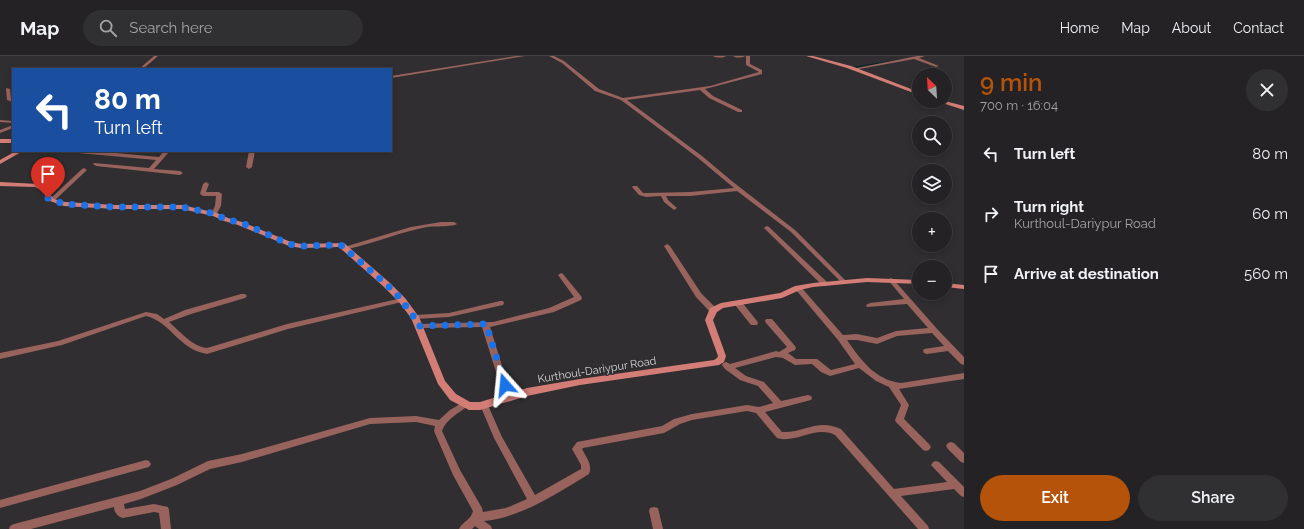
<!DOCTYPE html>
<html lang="en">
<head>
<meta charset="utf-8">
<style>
	:root { --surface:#242224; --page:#302f31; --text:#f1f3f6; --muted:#a3a4a6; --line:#413f41; --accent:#b45309 }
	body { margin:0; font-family:Raleway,sans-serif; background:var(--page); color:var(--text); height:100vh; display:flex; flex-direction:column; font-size:15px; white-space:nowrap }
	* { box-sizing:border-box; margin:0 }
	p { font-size:13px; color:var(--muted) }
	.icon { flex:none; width:22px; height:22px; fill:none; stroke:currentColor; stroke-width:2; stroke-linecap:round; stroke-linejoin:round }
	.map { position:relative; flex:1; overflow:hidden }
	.sheet { display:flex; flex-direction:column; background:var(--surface); width:340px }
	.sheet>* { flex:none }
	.top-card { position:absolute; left:12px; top:12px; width:380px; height:84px; border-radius:0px; box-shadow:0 2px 6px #0003,0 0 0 1px var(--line); background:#1a4fa0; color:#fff; overflow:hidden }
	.needle { width:26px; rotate:335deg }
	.controls { position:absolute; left:912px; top:12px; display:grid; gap:8px }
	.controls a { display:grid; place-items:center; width:40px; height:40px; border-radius:50%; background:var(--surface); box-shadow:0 2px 6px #0003,0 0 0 1px var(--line); font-size:20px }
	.pin { position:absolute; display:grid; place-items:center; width:34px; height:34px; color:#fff; margin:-41px -17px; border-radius:50% 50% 50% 0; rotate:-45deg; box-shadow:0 0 4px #0007 }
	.pin .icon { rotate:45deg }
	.me { position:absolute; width:44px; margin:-22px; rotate:342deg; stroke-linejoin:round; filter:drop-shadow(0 0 3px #0008) }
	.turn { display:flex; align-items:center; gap:14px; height:84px; padding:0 16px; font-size:18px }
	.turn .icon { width:52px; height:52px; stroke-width:2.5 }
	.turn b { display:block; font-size:28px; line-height:34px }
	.round { display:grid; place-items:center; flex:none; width:42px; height:42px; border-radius:21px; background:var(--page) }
	.summary { display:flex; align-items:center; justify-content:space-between; height:68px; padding:0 16px }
	h1 { font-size:24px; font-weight:600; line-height:30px; color:var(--accent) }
	.primary-button { display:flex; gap:8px; margin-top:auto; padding:8px 16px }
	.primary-button a { flex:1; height:46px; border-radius:24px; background:var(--accent); color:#fff; font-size:16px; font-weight:600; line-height:46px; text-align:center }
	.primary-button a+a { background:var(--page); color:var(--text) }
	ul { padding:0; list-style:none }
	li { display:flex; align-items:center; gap:12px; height:60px; padding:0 16px }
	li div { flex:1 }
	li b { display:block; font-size:15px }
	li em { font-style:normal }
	header { display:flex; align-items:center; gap:24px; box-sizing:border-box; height:56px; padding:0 20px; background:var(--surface); border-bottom:1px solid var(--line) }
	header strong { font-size:19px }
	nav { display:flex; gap:22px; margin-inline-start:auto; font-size:14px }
	.search { width:280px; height:36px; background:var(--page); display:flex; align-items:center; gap:10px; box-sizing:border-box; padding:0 14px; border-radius:22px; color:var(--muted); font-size:15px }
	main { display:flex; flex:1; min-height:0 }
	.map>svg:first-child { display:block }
</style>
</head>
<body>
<header>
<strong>Map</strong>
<div class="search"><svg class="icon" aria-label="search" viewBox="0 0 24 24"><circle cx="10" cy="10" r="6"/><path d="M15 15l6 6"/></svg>Search here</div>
<nav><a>Home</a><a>Map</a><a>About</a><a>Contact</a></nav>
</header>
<main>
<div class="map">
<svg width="964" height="473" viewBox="0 0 964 473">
	<rect width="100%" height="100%" fill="#302e30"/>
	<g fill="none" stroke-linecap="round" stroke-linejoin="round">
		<path stroke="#022329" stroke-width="1" d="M856,11L904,3"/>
		<path fill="#98625d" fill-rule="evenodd" d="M154,0H158L143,13H139Z
			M516,0H525L391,22V20Z
			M549,0H554L564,5L599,33L623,42L710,30L759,16L746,9V0H750V8L762,14V18L705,33L713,40L742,54V56H738L709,42L700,34L627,44L702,100L733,126L795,174L847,226L846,227H842L791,176L737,135L690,140H666L668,144L677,152L674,154L664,146L661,140L646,141L639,139L632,131L633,130H637L643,137H646L690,136L734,132L698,102L621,44L595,35L562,7Z
			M713,0H726C723,2 716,2 713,0Z
			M733,0H745C742,2 736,2 733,0Z
			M917,0H925L919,2L939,10L936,11L914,3L854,14L852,13Z
			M6,32L10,33L11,43L13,44V46L7,44Z
			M0,64L13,65V67L0,66Z
			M13,69V72L0,77V74Z
			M17,95H31C28,97 20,97 17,95Z
			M75,95H94L159,101L164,95H170L154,113L180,115L183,117L180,119L96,110L93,108L94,107L149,112L156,104L78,97Z
			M249,95H255L252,111L249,113L246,111Z
			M84,112L87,114L86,115L54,145H50V143L82,113Z
			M206,126L209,128L206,136H219L222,138L221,150L216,159L214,160L211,158L215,150L216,140H203L200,138L203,128Z
			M441,166H454L457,168C453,171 434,170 427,171C400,176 375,187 348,193H344L343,192L344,191L411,171Z
			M767,170L769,171L827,226L828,228L827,230H823L765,173L764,172L765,171Z
			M667,188L670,190L701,237L716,252L717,254L716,256H710L696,241L664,190Z
			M561,217L563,218L581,240L582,242L581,244L554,256L490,271L512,342L511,344L508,345L505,344L504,342L482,271L419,272L415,270L419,268L493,266L549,252L574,241L558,219Z
			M891,222L893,223L938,274L964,301V309L961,308L948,295L927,298L924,297L923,295L924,293L944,290L932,277L897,280L877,288L857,284H847C861,304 875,324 901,327L964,317V323L899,333L909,349L904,363L929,388L931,391L929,394L926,395L923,394L896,366L895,364L901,349L889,331L876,325L859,312L830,320L821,316L812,308L795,309L783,302L776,301L735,312L746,320L764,326L781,345L808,339L811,340L812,342L811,344L765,356L782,376C805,377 817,362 841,373L894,433L947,426L931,409L933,406L936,405L939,406L964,431V441L961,440L954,433L901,440L928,470L929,473H918L835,379C816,369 796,388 777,382L756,357L747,355L692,364L680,368L664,377L583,392L582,393C586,401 593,409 589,418C557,437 523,461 484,465L491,470L492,473H479L475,470L472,473H459C462,466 471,464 473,455L453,419L434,375L435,370L416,366L370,368L242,406L210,413L177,429L141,443L124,448L125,453L154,448L168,451L169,454L171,473H161L159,457L154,456L123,462C118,461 114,456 114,451L31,473H9L10,470L14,468L140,435L171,423L208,405L242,398L370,362L416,360L439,364L450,354L465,345L468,346L469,348L468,350C459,357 446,363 442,375L460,414L482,452L483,456L506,452L527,443L494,382L480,349L481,347L484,346L487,347L502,381L535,439L581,413V409L572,393L577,386L662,370L674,363L692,358L747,349L759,351L773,347L758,330L740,324L725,313L722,309L723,307L726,306L730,308L776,295L779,296L787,291L766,267L765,265L766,263H772L795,290L796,292L795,294L788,297L796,303H817L831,314L855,308L838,284L796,234L795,232L796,230H800L843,279L857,278L877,282L896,275L928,272L907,248L867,251L866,249L870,247L904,243L888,224Z
			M241,238H245L247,240L245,242L191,258L169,266C181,276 191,290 207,292L287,268L402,242L406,244L402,246L288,273L207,298C178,293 171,266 146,260L62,289L0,303V297L58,285L146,256L157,258L164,263L185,254Z
			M500,245H503L504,247L503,249L449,261L415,263L411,261L415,259L449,257Z
			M735,245H741L757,265L758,267L757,269H751L735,249L734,247Z
			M951,386L954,387L964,397V407L961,406L948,393L946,390L948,387Z
			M146,404L149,405L151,408L149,411L0,452V444Z
			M654,451L658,452L663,473H653L649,455L650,452Z"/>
		<path fill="#d37d76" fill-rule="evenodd" d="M806,0H813L851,10L919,36V39L847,12Z
			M936,45H945L964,50V54Z
			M0,83H13V87H0Z
			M16,95H23L0,108V104Z
			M0,126L38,128L45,132L54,143L65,146L115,149H182L217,157L228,162L242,166L291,186L301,188L344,187L390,227L405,242L419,261L445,325L456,338L470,346H480L527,332L580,323L714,304L717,302L718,300L705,264L710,252L721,247L780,237L795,230L813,227L867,222L919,224V228L867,226L813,231L800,234L782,242L723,252L717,256L713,264L726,300L724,306L719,309L580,329L527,340L480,354H469L450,344L438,328L411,262L399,246L384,231L339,191L301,192L289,190L238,169L224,165L213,160L182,153H115L64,150L50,145L41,134L35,131L0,130Z
			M945,227L964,229V233L945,231Z"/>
	</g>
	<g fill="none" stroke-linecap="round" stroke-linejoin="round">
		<path stroke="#1a73e8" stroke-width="7" stroke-dasharray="0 12.6" d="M48,142L64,148L115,151H182L216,158L226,164L240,166L289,188L301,190L341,189L395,236L414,261L419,270L486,268L505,329"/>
	</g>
	<g text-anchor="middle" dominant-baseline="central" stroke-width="3" stroke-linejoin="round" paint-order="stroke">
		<g font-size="11" fill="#d6d5d6" stroke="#302e30">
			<text transform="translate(597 314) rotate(-9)">Kurthoul-Dariypur Road</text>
		</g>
	</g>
</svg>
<div class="controls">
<a><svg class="needle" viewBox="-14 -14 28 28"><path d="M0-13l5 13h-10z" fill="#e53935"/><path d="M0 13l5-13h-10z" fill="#a3a4a6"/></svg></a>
<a><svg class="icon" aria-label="search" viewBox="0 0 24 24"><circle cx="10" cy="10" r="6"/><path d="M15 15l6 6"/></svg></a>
<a><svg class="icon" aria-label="layers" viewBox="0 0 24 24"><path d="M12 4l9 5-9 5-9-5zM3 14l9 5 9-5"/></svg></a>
<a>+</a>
<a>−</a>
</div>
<div class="pin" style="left:48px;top:142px;background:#d93025"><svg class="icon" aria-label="arrive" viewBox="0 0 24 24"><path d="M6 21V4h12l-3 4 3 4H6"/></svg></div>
<svg class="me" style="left:505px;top:329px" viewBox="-20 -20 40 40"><path d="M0-17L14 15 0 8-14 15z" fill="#1a73e8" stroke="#fff" stroke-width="4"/></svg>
<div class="top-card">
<div class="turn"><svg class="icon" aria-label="left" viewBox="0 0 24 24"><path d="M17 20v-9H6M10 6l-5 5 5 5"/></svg><div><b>80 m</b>Turn left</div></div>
</div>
</div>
<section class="sheet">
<div class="summary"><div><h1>9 min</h1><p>700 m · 16:04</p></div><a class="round"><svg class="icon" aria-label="close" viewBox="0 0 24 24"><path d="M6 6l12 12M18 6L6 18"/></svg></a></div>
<ul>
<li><svg class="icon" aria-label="left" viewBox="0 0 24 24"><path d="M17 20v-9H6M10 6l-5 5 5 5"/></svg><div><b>Turn left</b></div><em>80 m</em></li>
<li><svg class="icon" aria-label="right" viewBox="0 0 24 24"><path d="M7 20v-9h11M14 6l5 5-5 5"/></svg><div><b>Turn right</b><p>Kurthoul-Dariypur Road</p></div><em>60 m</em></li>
<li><svg class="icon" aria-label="arrive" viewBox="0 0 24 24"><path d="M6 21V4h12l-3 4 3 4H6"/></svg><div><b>Arrive at destination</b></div><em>560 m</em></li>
</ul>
<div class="primary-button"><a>Exit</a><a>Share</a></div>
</section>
</main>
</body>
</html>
